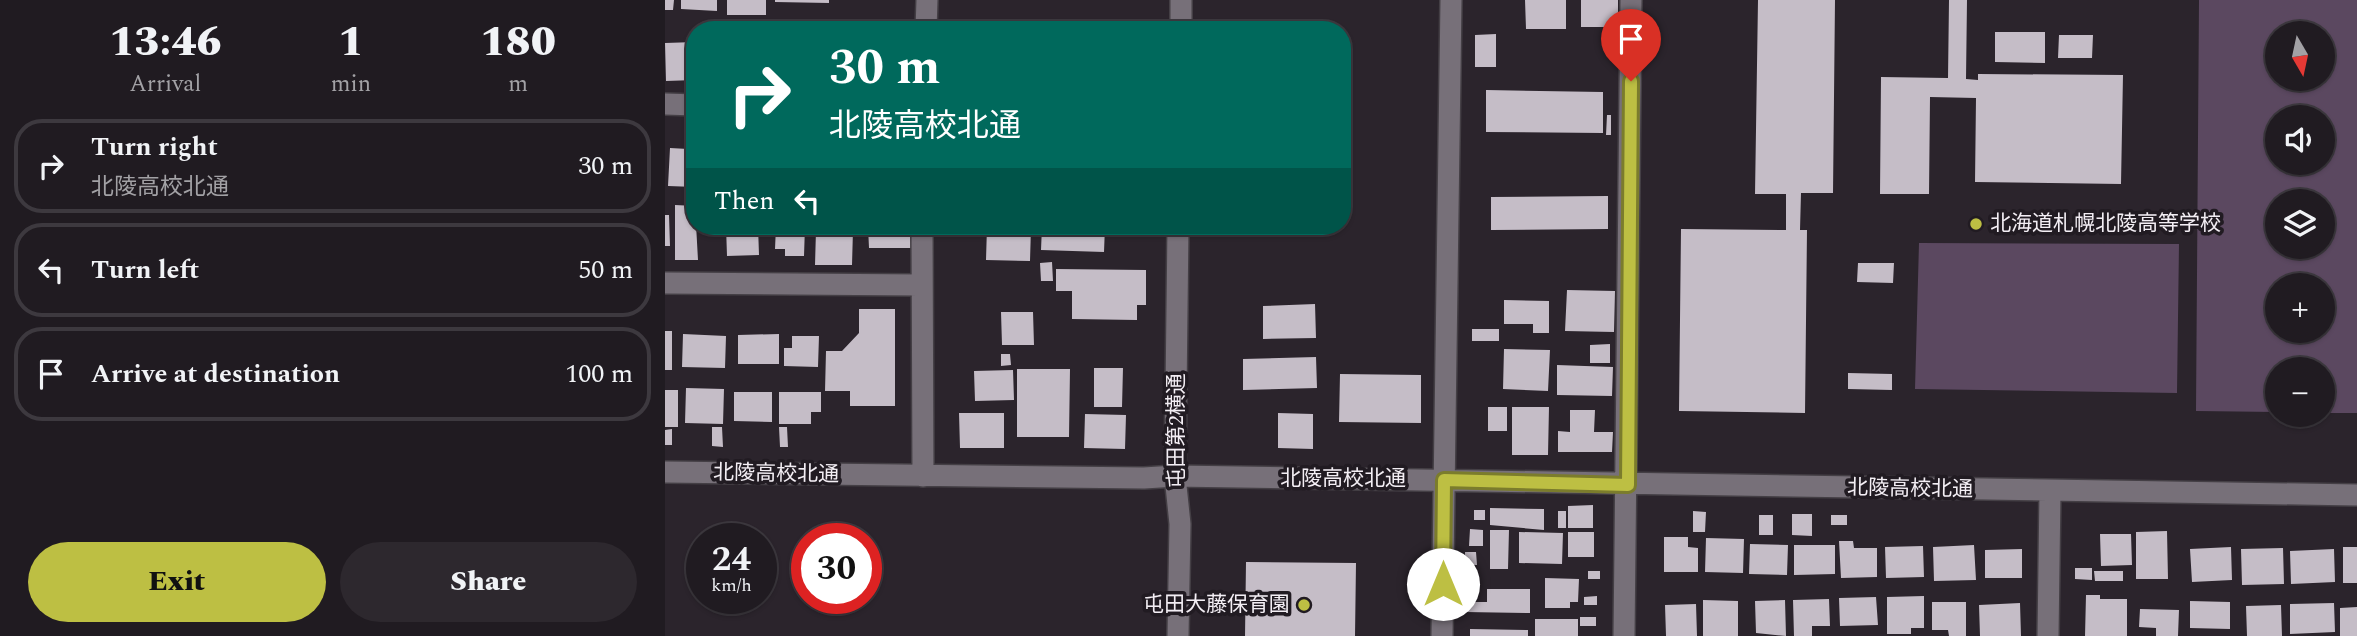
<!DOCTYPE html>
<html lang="en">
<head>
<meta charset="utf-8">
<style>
	:root { --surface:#201b21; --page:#2d282e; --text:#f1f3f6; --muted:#a2a1a5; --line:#3d393f; --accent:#bdbf43 }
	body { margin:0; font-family:Spectral,"Noto Sans JP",serif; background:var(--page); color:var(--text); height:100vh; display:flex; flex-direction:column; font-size:26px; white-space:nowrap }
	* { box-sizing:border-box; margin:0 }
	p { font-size:23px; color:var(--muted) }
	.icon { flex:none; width:38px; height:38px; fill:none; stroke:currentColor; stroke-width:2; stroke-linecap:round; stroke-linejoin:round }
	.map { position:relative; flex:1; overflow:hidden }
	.drawer { display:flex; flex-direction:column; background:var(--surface); width:665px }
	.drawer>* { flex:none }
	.hud { position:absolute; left:21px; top:21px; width:665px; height:214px; border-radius:28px; box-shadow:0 2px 5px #0004,0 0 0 2px var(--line); background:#00695c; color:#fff; overflow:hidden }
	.needle { width:46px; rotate:171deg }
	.buttons { position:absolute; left:1600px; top:21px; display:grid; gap:14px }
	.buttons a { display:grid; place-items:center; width:70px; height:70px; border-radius:50%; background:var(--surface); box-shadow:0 2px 5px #0004,0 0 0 2px var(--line); font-size:35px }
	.speed { position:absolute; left:21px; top:523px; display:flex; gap:14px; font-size:35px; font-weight:700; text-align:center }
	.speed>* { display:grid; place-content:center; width:91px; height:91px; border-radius:50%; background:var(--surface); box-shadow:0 2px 5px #0004,0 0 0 2px var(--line); line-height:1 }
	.speed small { font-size:18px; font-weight:400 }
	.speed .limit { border:10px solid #d22; background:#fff; color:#111 }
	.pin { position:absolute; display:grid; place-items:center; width:60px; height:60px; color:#fff; margin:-72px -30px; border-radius:50% 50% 50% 0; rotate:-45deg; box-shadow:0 0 7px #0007 }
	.pin .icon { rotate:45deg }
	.me { position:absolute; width:77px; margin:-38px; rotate:0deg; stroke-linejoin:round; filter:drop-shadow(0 0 5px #0008) }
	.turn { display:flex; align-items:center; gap:24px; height:147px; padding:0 28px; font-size:32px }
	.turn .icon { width:91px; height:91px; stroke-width:2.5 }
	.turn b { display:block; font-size:49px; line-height:60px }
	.then { display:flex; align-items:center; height:66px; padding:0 28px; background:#0003; gap:14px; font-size:26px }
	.eta { display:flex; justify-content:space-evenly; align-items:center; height:119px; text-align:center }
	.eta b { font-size:42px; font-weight:800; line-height:49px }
	.primary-button { display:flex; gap:14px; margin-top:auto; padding:14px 28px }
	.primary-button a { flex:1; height:80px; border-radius:42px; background:var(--accent); color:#111; font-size:28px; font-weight:800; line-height:80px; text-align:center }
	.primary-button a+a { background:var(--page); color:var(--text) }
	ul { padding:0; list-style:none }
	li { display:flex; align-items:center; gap:21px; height:94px; margin:0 14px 10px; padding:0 14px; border:4px solid var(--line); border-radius:28px }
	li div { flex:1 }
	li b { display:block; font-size:26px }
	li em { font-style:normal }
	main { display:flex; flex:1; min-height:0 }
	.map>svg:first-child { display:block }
</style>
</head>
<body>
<main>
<section class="drawer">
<div class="eta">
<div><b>13:46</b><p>Arrival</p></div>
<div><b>1</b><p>min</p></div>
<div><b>180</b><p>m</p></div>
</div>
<ul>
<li><svg class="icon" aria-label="right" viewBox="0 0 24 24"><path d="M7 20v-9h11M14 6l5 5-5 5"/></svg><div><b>Turn right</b><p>北陵高校北通</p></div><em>30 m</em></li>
<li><svg class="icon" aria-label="left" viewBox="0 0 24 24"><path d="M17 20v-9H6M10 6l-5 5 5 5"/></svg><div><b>Turn left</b></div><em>50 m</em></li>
<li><svg class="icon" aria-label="arrive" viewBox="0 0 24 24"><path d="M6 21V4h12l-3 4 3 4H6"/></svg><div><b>Arrive at destination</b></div><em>100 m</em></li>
</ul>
<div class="primary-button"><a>Exit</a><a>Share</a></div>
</section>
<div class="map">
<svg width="1692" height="636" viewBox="0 0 1692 636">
	<rect width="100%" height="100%" fill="#2b242c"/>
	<path fill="#5b4860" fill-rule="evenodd" d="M1534,0H1692V413H1657V369H1612V412L1531,411ZM1612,33H1657V79H1612ZM1612,117H1657V163H1612ZM1612,201H1657V247H1612ZM1612,285H1657V331H1612Z
		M1254,243L1514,244L1512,393L1250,389Z"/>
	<path fill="#c5bdc7" d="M0,0H9L8,10H0Z
		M16,0H52V11L16,9Z
		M62,0H101V15H62Z
		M110,0H164V3L110,2Z
		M860,0H901V29H861Z
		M916,0H953V27H916Z
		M1093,0H1170L1168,193H1136L1135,230H1142L1140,413L1014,411L1016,229L1121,230V194H1090Z
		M1284,0H1302L1301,79L1313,80V74L1458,75L1456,184L1310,182L1311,98L1265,97L1264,194H1215L1216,77L1283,78Z
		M1330,32H1380V63L1330,62Z
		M831,34V67H810V35Z
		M1394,35H1428L1427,58H1393Z
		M30,42V80L1,81L0,43Z
		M821,90L938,92V133L821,132Z
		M942,115H946V135H941Z
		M23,141H30V187L3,186L5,148L23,149Z
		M943,196V229L826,230V197Z
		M10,205L30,206L33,260H10Z
		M0,215H4L5,246H0Z
		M61,226H93L94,255L62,256Z
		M111,226H140L139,256H120V249H110Z
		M377,226H440L439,252L376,250Z
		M203,227H250V248H204Z
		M322,227L366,228L365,261L321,260Z
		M151,230H188L187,265H150Z
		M387,262L388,281H376L375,263Z
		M1193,263H1229L1228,283L1192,282Z
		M391,269L481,270V305H472V320L407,319V291H391Z
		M902,290L950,291L949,332L900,331Z
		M839,300L884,301V333H868V324H839Z
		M650,304L651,338L598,339V306Z
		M194,309H230V406H185V391H160L161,351H177L194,333Z
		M336,312H368L369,345H337Z
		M807,329H834V341H807Z
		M0,331H7V370H0Z
		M18,334L61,336L60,368L17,367Z
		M114,334V364H73V335Z
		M127,336H154L153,367L119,366V348H127Z
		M945,344V363H925V345Z
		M839,349L885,350L883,391L838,389Z
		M336,354H345L346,365L336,366Z
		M651,357L652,388L578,390V359Z
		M892,365L948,367L947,396L892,395Z
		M429,368H458L457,407H429Z
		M352,369H405L404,437H352Z
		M348,370L349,400L310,401L309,371Z
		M1183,373L1227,374V390L1183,389Z
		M675,374L756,375V423L674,422Z
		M21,388L59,389L58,424L20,423Z
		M0,390H13V427H0Z
		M69,392H107V422L69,421Z
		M114,392H156V412H146V424H114Z
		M823,407H842V431H823Z
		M847,407H884L883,455H847Z
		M905,410H930L929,432H948L947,452H893V431L905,432Z
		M294,413H339V448H295Z
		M613,413L648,414V449L613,448Z
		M420,414L461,415L460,449L419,448Z
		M47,427H57L58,447L47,446Z
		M114,427H122L123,447H115Z
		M7,429V445H0V430Z
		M928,505V528H903V506Z
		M825,508L879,509V530L825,525Z
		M809,510H820V520H809Z
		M893,511H901V528H893Z
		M1028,511L1041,512L1040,532H1028Z
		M1127,514H1147V536L1127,535Z
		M1094,515H1108V535H1094Z
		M1166,515H1182V525H1166Z
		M805,529L818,530V546H804Z
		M825,530H844L843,569H825Z
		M1502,531L1503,579H1471V532Z
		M854,532L898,533L897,564L854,563Z
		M903,532H929V557H903Z
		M1435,534H1466L1467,565L1436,566Z
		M999,537H1023V547L1033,548V572H999Z
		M1041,538L1079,539L1078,573L1040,572Z
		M1174,541H1188L1189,548H1212V577L1176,578Z
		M1085,544L1123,545L1122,575L1084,574Z
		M1129,545H1170V574L1129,575Z
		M1309,545L1311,580L1269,581L1268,547Z
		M1258,546L1259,577L1221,578L1220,547Z
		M1566,547L1567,580L1527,582L1525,549Z
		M1678,547H1692V583H1678Z
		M1618,548L1619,584L1577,585L1576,549Z
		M1357,549V578H1320V550Z
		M1669,549L1670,582L1626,584L1625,551Z
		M800,552H811L812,565H800Z
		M581,562L691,563L690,636H580Z
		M1410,568H1427V580L1410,579Z
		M923,571H935V579H923Z
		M1429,571H1458V581H1430Z
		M880,578L914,579L913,602H905V608H880Z
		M822,589H865V613L800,612V602H822Z
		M1421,595H1435V599H1462V636H1420Z
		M932,596V605H919V597Z
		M1259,596V628H1246V634H1222V597Z
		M1211,597L1213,625L1175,626L1174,598Z
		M1164,599L1165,626H1147V636H1129L1128,600Z
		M1038,600L1073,601V636H1038Z
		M1120,600L1121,636L1091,633L1090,601Z
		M1525,601L1565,602V629L1525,628Z
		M1267,602H1301V636H1284L1283,630H1267Z
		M1355,603L1356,636H1315L1314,605Z
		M1669,603L1670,632L1625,634V604Z
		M1031,604L1032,636H1001L1000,605Z
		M1616,605L1617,636H1582L1581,606Z
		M1692,607V636H1675V608Z
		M1475,609L1514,610L1513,636H1491V628L1474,627Z
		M915,617H931V626H915Z
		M870,619H913V636H870Z
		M805,629L863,630V636H805Z"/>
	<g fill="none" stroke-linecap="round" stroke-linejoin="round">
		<g stroke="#443f45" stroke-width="24">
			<path id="minor" d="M261,30L262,0
				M516,30V0
				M0,104L30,105
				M257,226L258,476
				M0,283L255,285
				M0,472L479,478L510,476L1692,495
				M513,636L515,524L510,476L513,226
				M777,636L786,0
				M959,636L966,0
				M1383,636L1385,491"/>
		</g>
		<use href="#minor" stroke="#777079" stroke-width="21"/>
	</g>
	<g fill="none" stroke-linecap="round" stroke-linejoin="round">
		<g stroke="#7b7c2c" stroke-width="18">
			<path id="route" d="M778,584L779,480L963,485L966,81"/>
		</g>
		<use href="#route" stroke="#bdbf43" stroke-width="12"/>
	</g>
	<g fill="#bdbf43" stroke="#211b22" stroke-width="2.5">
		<circle cx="1311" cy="224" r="7"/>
		<circle cx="639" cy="605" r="7"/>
	</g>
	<g text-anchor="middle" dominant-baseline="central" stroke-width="7" stroke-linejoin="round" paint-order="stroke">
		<g font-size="21" fill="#f3eef4" stroke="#211b22" text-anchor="start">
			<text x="1325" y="224">北海道札幌北陵高等学校</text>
			<text x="625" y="605" text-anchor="end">屯田大藤保育園</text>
		</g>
		<g font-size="21" fill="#f3eef4" stroke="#211b22">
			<text transform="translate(512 431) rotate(-90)">屯田第2横通</text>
			<text transform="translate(111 474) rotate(1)">北陵高校北通</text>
			<text x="678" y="479">北陵高校北通</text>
			<text transform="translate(1245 489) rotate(1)">北陵高校北通</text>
		</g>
	</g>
</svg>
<div class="buttons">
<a><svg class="needle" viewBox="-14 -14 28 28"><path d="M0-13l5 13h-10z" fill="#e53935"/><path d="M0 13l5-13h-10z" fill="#a2a1a5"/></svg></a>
<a><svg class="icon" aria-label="sound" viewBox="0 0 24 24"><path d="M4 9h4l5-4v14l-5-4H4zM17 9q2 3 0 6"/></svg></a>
<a><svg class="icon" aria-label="layers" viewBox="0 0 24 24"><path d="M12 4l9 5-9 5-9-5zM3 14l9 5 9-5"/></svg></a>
<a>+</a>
<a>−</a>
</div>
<div class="speed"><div>24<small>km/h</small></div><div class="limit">30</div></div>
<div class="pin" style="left:966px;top:81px;background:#d93025"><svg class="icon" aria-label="arrive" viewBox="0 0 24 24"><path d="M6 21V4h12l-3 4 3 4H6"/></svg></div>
<svg class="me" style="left:778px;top:584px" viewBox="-20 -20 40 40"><circle r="19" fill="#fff"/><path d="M0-13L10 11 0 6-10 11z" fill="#bdbf43"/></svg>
<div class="hud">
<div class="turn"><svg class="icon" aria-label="right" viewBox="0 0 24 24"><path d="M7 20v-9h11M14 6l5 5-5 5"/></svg><div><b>30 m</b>北陵高校北通</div></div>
<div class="then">Then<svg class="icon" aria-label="left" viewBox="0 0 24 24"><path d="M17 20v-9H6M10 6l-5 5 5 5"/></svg></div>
</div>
</div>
</main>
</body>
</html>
